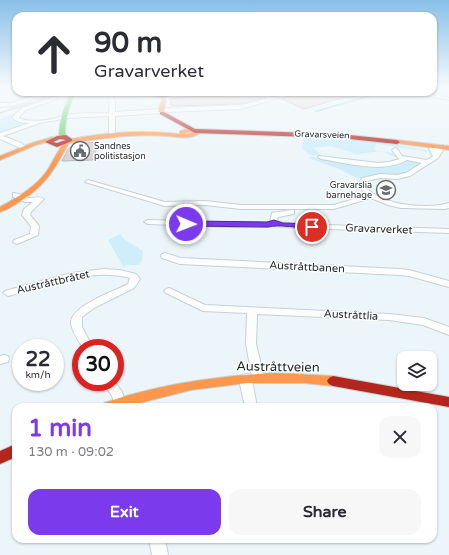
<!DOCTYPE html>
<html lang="en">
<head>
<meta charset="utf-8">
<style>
	:root { --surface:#fff; --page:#f7f7f7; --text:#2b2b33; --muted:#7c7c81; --accent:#7c3aed }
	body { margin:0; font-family:"Varela Round",sans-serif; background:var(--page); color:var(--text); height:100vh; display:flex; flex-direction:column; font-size:15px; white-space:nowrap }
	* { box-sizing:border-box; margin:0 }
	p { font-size:13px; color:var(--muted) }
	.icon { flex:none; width:22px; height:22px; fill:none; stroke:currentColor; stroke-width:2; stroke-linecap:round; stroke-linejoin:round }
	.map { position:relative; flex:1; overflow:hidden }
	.details { position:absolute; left:12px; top:403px; width:425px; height:140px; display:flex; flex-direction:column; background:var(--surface); border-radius:12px; box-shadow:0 1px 3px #0004 }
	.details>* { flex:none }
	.top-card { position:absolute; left:12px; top:12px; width:425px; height:84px; border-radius:12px; box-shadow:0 1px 3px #0004; background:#fff; color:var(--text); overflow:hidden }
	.fabs { position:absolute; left:397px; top:351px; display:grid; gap:8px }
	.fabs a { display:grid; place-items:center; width:40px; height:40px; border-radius:8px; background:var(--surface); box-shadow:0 1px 3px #0004; font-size:20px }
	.speed { position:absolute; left:12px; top:339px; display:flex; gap:8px; font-size:20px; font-weight:700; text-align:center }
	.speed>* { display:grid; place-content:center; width:52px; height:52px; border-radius:50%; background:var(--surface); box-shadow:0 1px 3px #0004; line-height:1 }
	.speed small { font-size:10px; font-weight:400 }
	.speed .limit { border:6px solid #d22; background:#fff; color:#111 }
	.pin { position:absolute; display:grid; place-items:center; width:34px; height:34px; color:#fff; margin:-17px; border:2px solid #fff; border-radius:50%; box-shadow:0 1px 4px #0007 }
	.me { position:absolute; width:44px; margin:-22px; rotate:91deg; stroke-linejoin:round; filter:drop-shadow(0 0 3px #0008) }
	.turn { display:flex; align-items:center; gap:14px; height:84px; padding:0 16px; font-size:18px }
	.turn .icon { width:52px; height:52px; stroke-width:2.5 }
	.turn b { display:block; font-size:28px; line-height:34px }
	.round { display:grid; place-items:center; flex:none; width:42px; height:42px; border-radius:12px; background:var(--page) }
	.head { display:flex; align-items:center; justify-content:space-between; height:68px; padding:0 16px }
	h1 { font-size:24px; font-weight:800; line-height:30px; color:var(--accent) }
	.button { display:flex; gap:8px; margin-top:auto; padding:8px 16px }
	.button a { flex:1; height:46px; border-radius:12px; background:var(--accent); color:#fff; font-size:16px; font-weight:800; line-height:46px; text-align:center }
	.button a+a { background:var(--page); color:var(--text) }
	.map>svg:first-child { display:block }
</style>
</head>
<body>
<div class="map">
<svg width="449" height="555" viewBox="0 0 449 555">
	<rect width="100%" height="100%" fill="#ecf5f9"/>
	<path fill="#cfeefa" d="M20,111L16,114L14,118L30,123L0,134V119Z
		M304,137C345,138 386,142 426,150L430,153L431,156H430L429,152L376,144L374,150L393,153L399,157L400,159L394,160L397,158L381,151L357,154L331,146L313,148L321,154C312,158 309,155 302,148Z
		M312,157L380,165L397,164L410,160L422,163L407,173L399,175H373L362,179L355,177L339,169L308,158Z
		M120,234L125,240L143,251L142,260L139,265H126L124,268L108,240Z"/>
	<path fill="#9cd2e5" d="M379,92H386L317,112L314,111Z"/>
	<path fill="#dad2d1" stroke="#b5b4b5" d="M225,92H248L263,99L241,104L172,106L170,99Z
		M306,92H318L330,95L335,93L334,92H365V94L349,98L346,97L304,109L281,99Z
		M99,142L93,160L62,161L68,149L71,147L83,143Z"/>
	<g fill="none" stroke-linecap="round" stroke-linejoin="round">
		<g stroke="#c7d0d4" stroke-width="2">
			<path id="street" d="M16,88V90L0,91V89Z
				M47,92H54L13,106L0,107V103H11Z
				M254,92C261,92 265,96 272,97C279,98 292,92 300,92L241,109L167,112L164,110L167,108L241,105L268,99Z
				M411,92H420L449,98V100Z
				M110,93C116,96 115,106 115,112L160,109L163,111L160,113L115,116V132L118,134L115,136L109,133V116L67,118L40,123L3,136L21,143L28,148L25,150L0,139V133L30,123L19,122L12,118L22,108L55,97L57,98V99L26,110L18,118C32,124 55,119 68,115C80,112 97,114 109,113L110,99L108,94Z
				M433,146H437L443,150L438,158L410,176L397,179L380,178L367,181C365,186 367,188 370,191C387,206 429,209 449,203V208L445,209L401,208L388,205L371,198L334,209H241L205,205L165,206L85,182L88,180L165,202L205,201L241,205H334L367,195C360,189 357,186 362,178L380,174L397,175L406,173L422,163L407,160C384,174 346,163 321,159L318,157L319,156L378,163L389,162L400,159L398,158L392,150L395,148L397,149L402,156L427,160L433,156L429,149Z
				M13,193C20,193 24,197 30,198C36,198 39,196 44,199L31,212L30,215L39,226L38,235L17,244L13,242L14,240L30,234L31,226L22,215L24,209L33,202H25L13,197Z
				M291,210H294V214L278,217L277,220L279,222L297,224L449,229V233L297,228L274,226L268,227H232L148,224L144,222L148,220L267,223L270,222L272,213Z
				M165,253L181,258L400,269L409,270L449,281V287L409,276L400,275L180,264L162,258L161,256L162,254Z
				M104,269L120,270L136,274L140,279L134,288L94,308L82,317V327L93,348H83C78,340 72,332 71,323C70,306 115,291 128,284L130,278C90,267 47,286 8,296L3,293L5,291L71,273Z
				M169,288L205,305L389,314L424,318L449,327V335L423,325L389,320L257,314L256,344L264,377L262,380L258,381L254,380L252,377L246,344L247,313L203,311L166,293L164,291L166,289Z
				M4,355L8,356L9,359L8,362L0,364V356Z
				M247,374L251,375L257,407H245L240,384L243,375Z
				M103,382H115L122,392L126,403L124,407H116L112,396Z
				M149,539H165L168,555H152Z"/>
		</g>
		<g stroke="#c7d0d4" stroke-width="2">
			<path id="fast" d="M72,92H76C69,105 65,119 65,135L67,137L64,139L59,135C60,119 64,106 72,92Z"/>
		</g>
		<g stroke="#c7d0d4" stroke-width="2">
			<path id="slow" d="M100,92H110V93L108,94Z
				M162,95L166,100L164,111L161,113L158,111L162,100L160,96Z
				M190,128L200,133C191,140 178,137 167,136C134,133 101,139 69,143C54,169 47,185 19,202C13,206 7,210 0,212V207C18,197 38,186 49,168C55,158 59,147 67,140C104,132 143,130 180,134V131ZM189,132L192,133L186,134L185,133Z
				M52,137L54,138V140L36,145L0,160V156L32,143Z
				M397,140L449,146V150L395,143V141Z
				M276,373L333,376L337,378L339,381L337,384L333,386L304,383H247L191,390L124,407H102L104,403C159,384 217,376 276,373Z"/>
		</g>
		<g stroke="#c7d0d4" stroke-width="2">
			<path id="jam" d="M115,92L165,95L182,92L187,93L165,97L117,94H115Z
				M160,112H164L195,129L340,134L397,140L400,142L397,144L340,138L195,133L160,114Z
				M66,135L72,139V141L57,147L45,142L57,136ZM60,139L66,140L57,143L53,142Z
				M333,376L449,397V407L333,386L329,384L327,381L329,378Z
				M16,444V457L0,464V451Z"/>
		</g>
		<use href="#street" fill="#fcfefe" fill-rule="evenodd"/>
		<use href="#fast" fill="#63d668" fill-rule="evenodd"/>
		<use href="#slow" fill="#ff974d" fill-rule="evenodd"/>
		<use href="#jam" fill="#b3261e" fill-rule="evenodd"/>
		<path stroke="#c8cbcd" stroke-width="1.5" d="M0,113L64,92"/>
	</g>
	<linearGradient id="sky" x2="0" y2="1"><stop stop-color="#89c0e7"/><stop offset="0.53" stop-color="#f6fafc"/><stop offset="1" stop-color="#f6fafc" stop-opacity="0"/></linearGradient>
	<rect width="449" height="165" fill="url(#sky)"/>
	<path fill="#7c3aed" stroke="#51269a" d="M274,220L283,223L312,224L316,227L312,229C300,228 278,224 268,227L186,226L182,224L186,221L267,222Z"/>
	<defs>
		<g id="civic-ring" transform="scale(1)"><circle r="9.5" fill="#fff" stroke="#656f73" stroke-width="1.5"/><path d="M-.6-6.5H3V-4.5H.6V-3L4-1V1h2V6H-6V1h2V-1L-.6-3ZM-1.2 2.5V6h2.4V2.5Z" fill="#656f73"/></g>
		<g id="school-ring" transform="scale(1)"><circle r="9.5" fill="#fff" stroke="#656f73" stroke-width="1.5"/><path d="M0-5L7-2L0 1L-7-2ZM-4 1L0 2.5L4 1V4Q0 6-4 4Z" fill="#656f73"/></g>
	</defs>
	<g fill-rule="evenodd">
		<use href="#civic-ring" x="80" y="151"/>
		<use href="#school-ring" x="386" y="190"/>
	</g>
	<g text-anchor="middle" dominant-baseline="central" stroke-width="3" stroke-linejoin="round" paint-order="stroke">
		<g font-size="9" fill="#1d272b" stroke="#fff">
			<text transform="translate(322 135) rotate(2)">Gravarsveien</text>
		</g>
		<g font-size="9" fill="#1d272b" stroke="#fff" text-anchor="start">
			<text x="94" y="146">Sandnes<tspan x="94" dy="10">politistasjon</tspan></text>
			<text x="372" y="185" text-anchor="end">Gravarslia<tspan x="372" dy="10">barnehage</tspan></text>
		</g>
		<g font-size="11" fill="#1d272b" stroke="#fff">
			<text transform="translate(379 229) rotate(2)">Gravarverket</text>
			<text transform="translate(307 267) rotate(3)">Austråttbanen</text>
			<text transform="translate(53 282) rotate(-13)">Austråttbråtet</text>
			<text transform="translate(351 315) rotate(3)">Austråttlia</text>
		</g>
		<g font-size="13" fill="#1d272b" stroke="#fff">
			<text transform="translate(278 367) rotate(1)">Austråttveien</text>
		</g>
	</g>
</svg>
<div class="fabs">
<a><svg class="icon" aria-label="layers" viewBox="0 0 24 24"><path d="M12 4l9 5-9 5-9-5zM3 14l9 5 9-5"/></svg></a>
</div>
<div class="speed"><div>22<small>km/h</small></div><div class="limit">30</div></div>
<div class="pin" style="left:312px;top:227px;background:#d93025"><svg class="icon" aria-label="arrive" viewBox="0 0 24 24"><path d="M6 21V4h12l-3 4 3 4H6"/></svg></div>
<svg class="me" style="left:186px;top:224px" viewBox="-20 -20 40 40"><circle r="17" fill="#7c3aed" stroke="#fff" stroke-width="3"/><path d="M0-11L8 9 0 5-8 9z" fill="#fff"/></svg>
<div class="top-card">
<div class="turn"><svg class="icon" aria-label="ahead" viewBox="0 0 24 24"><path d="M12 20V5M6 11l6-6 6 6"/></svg><div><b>90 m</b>Gravarverket</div></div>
</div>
<section class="details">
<div class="head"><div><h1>1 min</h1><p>130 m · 09:02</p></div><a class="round"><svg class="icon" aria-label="close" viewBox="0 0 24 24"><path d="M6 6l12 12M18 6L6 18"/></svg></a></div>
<div class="button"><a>Exit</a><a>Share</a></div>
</section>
</div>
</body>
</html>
